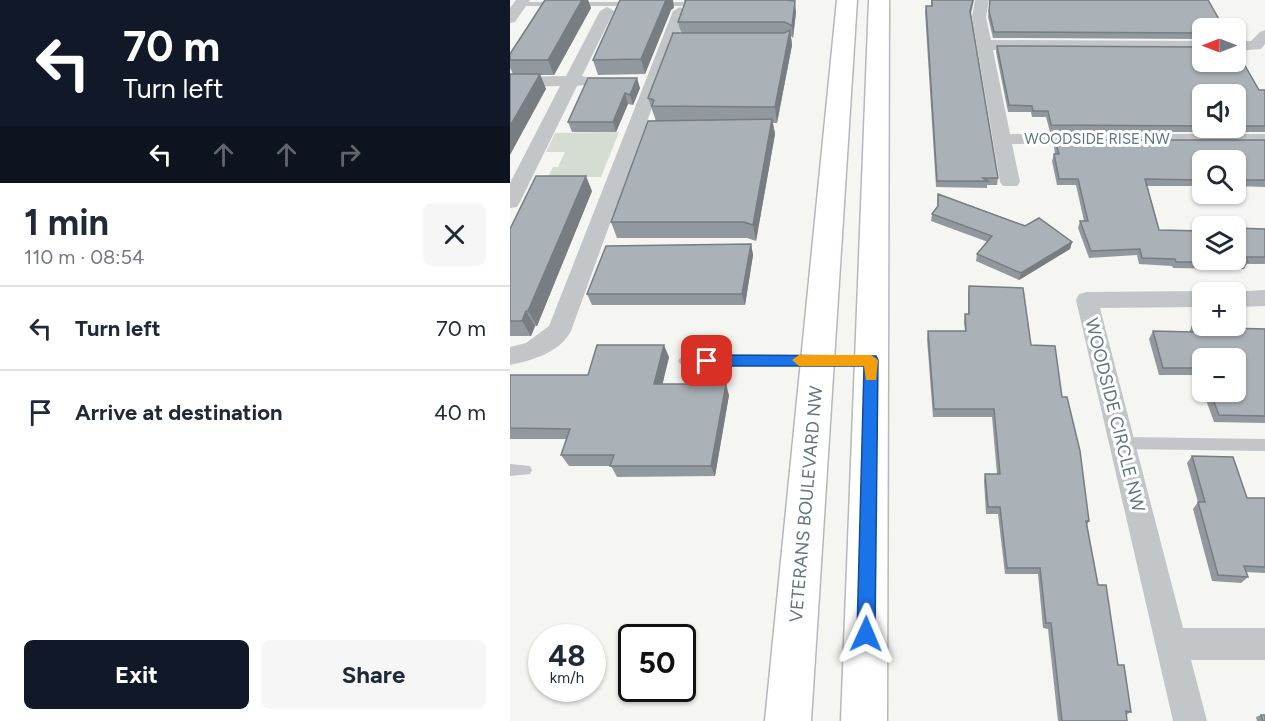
<!DOCTYPE html>
<html lang="en">
<head>
<meta charset="utf-8">
<style>
	:root { --surface:#fff; --page:#f6f6f7; --text:#1f2937; --muted:#747a83; --line:#e0e1e3; --accent:#111827 }
	body { margin:0; font-family:Figtree,sans-serif; background:var(--page); color:var(--text); height:100vh; display:flex; flex-direction:column; font-size:22px; white-space:nowrap }
	* { box-sizing:border-box; margin:0 }
	p { font-size:20px; color:var(--muted) }
	.icon { flex:none; width:33px; height:33px; fill:none; stroke:currentColor; stroke-width:2; stroke-linecap:round; stroke-linejoin:round }
	.map { position:relative; flex:1; overflow:hidden }
	.drawer { display:flex; flex-direction:column; background:var(--surface); width:510px }
	.drawer>* { flex:none }
	.hud { background:#111827; color:#fff; overflow:hidden }
	.needle { width:39px; rotate:270deg }
	.buttons { position:absolute; left:682px; top:18px; display:grid; gap:12px }
	.buttons a { display:grid; place-items:center; width:54px; height:54px; border-radius:9px; background:var(--surface); box-shadow:0 2px 4px #0004; font-size:30px }
	.speed { position:absolute; left:18px; top:624px; display:flex; gap:12px; font-size:30px; font-weight:700; text-align:center }
	.speed>* { display:grid; place-content:center; width:78px; height:78px; border-radius:50%; background:var(--surface); box-shadow:0 2px 4px #0004; line-height:1 }
	.speed small { font-size:15px; font-weight:400 }
	.speed .limit { border:3px solid #111; border-radius:9px; background:#fff; color:#111 }
	.pin { position:absolute; display:grid; place-items:center; width:51px; height:51px; color:#fff; margin:-26px; border-radius:12px; box-shadow:0 3px 9px #0006 }
	.me { position:absolute; width:66px; margin:-33px; rotate:1deg; stroke-linejoin:round; filter:drop-shadow(0 0 4px #0008) }
	.turn { display:flex; align-items:center; gap:21px; height:126px; padding:0 24px; font-size:27px }
	.turn .icon { width:78px; height:78px; stroke-width:2.5 }
	.turn b { display:block; font-size:42px; line-height:51px }
	.lanes { display:flex; align-items:center; height:57px; padding:0 24px; background:#0003; justify-content:center; gap:30px; direction:ltr }
	.lanes .off { opacity:.35 }
	.round { display:grid; place-items:center; flex:none; width:63px; height:63px; border-radius:9px; background:var(--page) }
	.head { display:flex; align-items:center; justify-content:space-between; height:102px; padding:0 24px }
	h1 { font-size:36px; font-weight:700; line-height:45px }
	.primary-button { display:flex; gap:12px; margin-top:auto; padding:12px 24px }
	.primary-button a { flex:1; height:69px; border-radius:9px; background:var(--accent); color:#fff; font-size:24px; font-weight:700; line-height:69px; text-align:center }
	.primary-button a+a { background:var(--page); color:var(--text) }
	ul { padding:0; list-style:none }
	li { display:flex; align-items:center; gap:18px; height:84px; padding:0 24px; border-top:2px solid var(--line) }
	li div { flex:1 }
	li b { display:block; font-size:22px }
	li em { font-style:normal }
	main { display:flex; flex:1; min-height:0 }
	.map>svg:first-child { display:block }
</style>
</head>
<body>
<main>
<section class="drawer">
<div class="hud">
<div class="turn"><svg class="icon" aria-label="left" viewBox="0 0 24 24"><path d="M17 20v-9H6M10 6l-5 5 5 5"/></svg><div><b>70 m</b>Turn left</div></div>
<div class="lanes"><svg class="icon" aria-label="left" viewBox="0 0 24 24"><path d="M17 20v-9H6M10 6l-5 5 5 5"/></svg><svg class="icon off" aria-label="ahead" viewBox="0 0 24 24"><path d="M12 20V5M6 11l6-6 6 6"/></svg><svg class="icon off" aria-label="ahead" viewBox="0 0 24 24"><path d="M12 20V5M6 11l6-6 6 6"/></svg><svg class="icon off" aria-label="right" viewBox="0 0 24 24"><path d="M7 20v-9h11M14 6l5 5-5 5"/></svg></div>
</div>
<div class="head"><div><h1>1 min</h1><p>110 m · 08:54</p></div><a class="round"><svg class="icon" aria-label="close" viewBox="0 0 24 24"><path d="M6 6l12 12M18 6L6 18"/></svg></a></div>
<ul>
<li><svg class="icon" aria-label="left" viewBox="0 0 24 24"><path d="M17 20v-9H6M10 6l-5 5 5 5"/></svg><div><b>Turn left</b></div><em>70 m</em></li>
<li><svg class="icon" aria-label="arrive" viewBox="0 0 24 24"><path d="M6 21V4h12l-3 4 3 4H6"/></svg><div><b>Arrive at destination</b></div><em>40 m</em></li>
</ul>
<div class="primary-button"><a>Exit</a><a>Share</a></div>
</section>
<div class="map">
<svg width="755" height="721" viewBox="0 0 755 721">
	<rect width="100%" height="100%" fill="#f5f5f1"/>
	<path fill="#d5dcd2" d="M109,132L91,177H38L43,167H48L55,152H36L45,133Z"/>
	<g fill="none" stroke-linecap="round" stroke-linejoin="round">
		<g stroke="#b4b9be" stroke-width="3">
			<path id="secondary" d="M327,0H347L301,721H255Z
				M359,0H379L377,721H331Z"/>
		</g>
		<path fill="#c2c6c9" fill-rule="evenodd" d="M7,2H48L52,4L48,6H7Z
			M62,2H123L127,4L123,6H65L61,4Z
			M146,2H189L193,4L189,6H146Z
			M361,355L365,357L367,360L365,363L361,365L174,366L170,364L168,361L170,358L174,356Z
			M613,437L755,439V451L613,449L608,447L606,443L608,439Z
			M0,464L20,466L22,470L20,474L0,476Z"/>
		<path fill="#c2c6c9" fill-rule="evenodd" d="M6,0H20L5,22L0,23V8Z
			M465,0H479L476,17L481,40L693,41V51L483,50L500,134H755V144H502L510,182L507,186H493L490,182L462,17Z
			M97,7L104,11L72,76L81,78L83,81L81,84L67,86L10,202L7,207L0,208V183L50,86L0,87V77L56,76L90,11Z
			M170,7L177,11L61,331C49,353 23,360 0,365V347L16,343L39,326L163,11Z
			M755,30V44L751,49L726,51V41H741L750,32Z
			M755,290V306L726,307V292H720Z
			M693,291L699,292H693V307L590,308L673,628H755V660H681L697,721H663L566,300L569,294L577,292Z"/>
		<use href="#secondary" fill="#fff" fill-rule="evenodd"/>
	</g>
	<path fill="#92999e" fill-rule="evenodd" d="M35,0H78L81,8L44,75H30L36,89L3,74L0,68V54Z
		M174,0H278L286,12L283,38L281,36L282,45L267,123H263L265,134L246,241L237,238H107L101,222L146,121L138,98L171,33L168,22L175,5Z
		M421,0H464L461,14L488,178L487,185H477V188L426,187L415,12L416,6H421Z
		M480,0L693,28V39L483,38L478,17Z
		M164,8L161,10L135,74L88,75L83,60Z
		M487,46L749,90H755V132H540L536,117H522L521,112H498L486,52ZM693,94H726V128H693Z
		M78,78L130,88L123,105L118,104L106,132H62L58,122Z
		M545,140H755V187L726,186V160H693V186H636L649,230L693,231L755,229V264H737L734,269L663,268L662,266L629,264L627,255L579,258L568,228L570,221H574L566,185H547L542,161L544,154H545L544,146Z
		M82,191L27,326H25L21,336H0V229Z
		M428,194L562,242L560,249L509,280L466,261L467,254L478,242L421,221L422,214L427,207Z
		M241,244L243,255L235,305H82L77,294Z
		M459,286L521,345L552,397L579,521L577,525L588,585L608,665L621,712L616,715L617,721H548L538,629L533,628L528,574H495L488,514H476L474,481L475,474H487L482,417H423L417,339L418,331H455L454,322L455,314H458V294Z
		M682,327L755,329V423L704,422L693,392H726L693,358V391L687,375H649L639,339L643,331L679,332Z
		M159,357L152,384L219,395L205,476L107,477L101,466H59L51,455L56,439H0V375H78Z
		M682,456L737,498H755V573L736,572L738,577L731,583L702,581L683,509L688,502L677,463Z
		M751,715L755,721H747L746,717Z"/>
	<path fill="#777d81" d="M72,0H78L81,8L44,75L38,60Z
		M156,0H163L164,8L161,10L135,74L131,59Z
		M285,1L286,12L283,38L282,26Z
		M280,30L282,45L267,123L265,107Z
		M30,74L36,89L0,155V126Z
		M127,78L130,88L123,105L120,95Z
		M115,93L118,104L106,132L103,122Z
		M262,119L265,134L246,241L243,225Z
		M76,176L82,191L27,326L18,311Z
		M562,242L560,249L509,280L511,273Z
		M241,244L243,255L235,305L232,294Z
		M16,311L25,326L21,336L12,321Z
		M154,345L159,357L150,395L144,384Z
		M216,384L219,395L205,476L201,466Z"/>
	<path fill="#aab2b8" stroke="#777d81" stroke-width="1.5" d="M35,0H72L38,60H0V54Z
		M110,0H156L131,59L83,60Z
		M176,0H275L285,1L282,26L275,22H168Z
		M422,0H463L460,11L488,178H473L478,181H427L416,6H422Z
		M480,0H698L714,28H693V33L484,32L479,11Z
		M280,30L265,107L142,106L144,100L138,98L163,33H274Z
		M487,46L693,47V62H726V50L749,90H755V126H726V94H693V126L541,125L538,111H523L522,106L499,105Z
		M0,74H30L0,126Z
		M78,78H127L120,95L115,93L103,122H58Z
		M262,119L243,225L234,222H101L138,121Z
		M545,140H755V180H726V160H693V180L635,179L649,230L693,231V260H726V228L755,229V257H736L738,262H666L665,259L632,258L630,249L581,251L570,221H578L568,179H549L544,154H549Z
		M26,176H76L18,311H16L12,321H0V229Z
		M428,194L515,226L529,218L562,242L511,273L467,254L482,236L422,214L428,206Z
		M241,244L232,294H77L96,246Z
		M459,286L513,288L521,345L545,346L552,397H557L570,451L579,521H576L588,585H596L608,665H614L621,712L616,711L617,721H552L541,623H536L530,568H497L490,507H478L475,474H490L484,409H424L418,331H456L455,314H459Z
		M682,327L755,329V416L709,415L700,392H726V358H693V372L691,368H653L643,331L683,332Z
		M87,345H154L144,384H216L201,466H100L104,455H51L60,429L0,428V375H78Z
		M682,456L723,457L737,498H755V567L734,566L738,577L708,575L688,502H695Z
		M751,715H755V721H753Z"/>
	<path fill="#1a73e8" stroke="#114b97" stroke-width="1.5" d="M197,355L366,356L368,360L365,634L362,641L356,643L349,641L347,634L354,366H197L190,361Z"/>
	<path fill="#f59e0b" d="M289,355H361L368,360L366,380H356L354,366H289L282,360Z"/>
	<g text-anchor="middle" dominant-baseline="central" stroke-width="6" stroke-linejoin="round" paint-order="stroke">
		<g font-size="15" fill="#627484" stroke="#fff">
			<text x="587" y="139">WOODSIDE RISE NW</text>
		</g>
		<g font-size="18" fill="#627484" stroke="#fff">
			<text transform="translate(605 415) rotate(76)">WOODSIDE CIRCLE NW</text>
			<text transform="translate(296 504) rotate(-85)">VETERANS BOULEVARD NW</text>
		</g>
	</g>
</svg>
<div class="buttons">
<a><svg class="needle" viewBox="-14 -14 28 28"><path d="M0-13l5 13h-10z" fill="#e53935"/><path d="M0 13l5-13h-10z" fill="#747a83"/></svg></a>
<a><svg class="icon" aria-label="sound" viewBox="0 0 24 24"><path d="M4 9h4l5-4v14l-5-4H4zM17 9q2 3 0 6"/></svg></a>
<a><svg class="icon" aria-label="search" viewBox="0 0 24 24"><circle cx="10" cy="10" r="6"/><path d="M15 15l6 6"/></svg></a>
<a><svg class="icon" aria-label="layers" viewBox="0 0 24 24"><path d="M12 4l9 5-9 5-9-5zM3 14l9 5 9-5"/></svg></a>
<a>+</a>
<a>−</a>
</div>
<div class="speed"><div>48<small>km/h</small></div><div class="limit">50</div></div>
<div class="pin" style="left:197px;top:361px;background:#d93025"><svg class="icon" aria-label="arrive" viewBox="0 0 24 24"><path d="M6 21V4h12l-3 4 3 4H6"/></svg></div>
<svg class="me" style="left:356px;top:634px" viewBox="-20 -20 40 40"><path d="M0-17L14 15 0 8-14 15z" fill="#1a73e8" stroke="#fff" stroke-width="4"/></svg>
</div>
</main>
</body>
</html>
